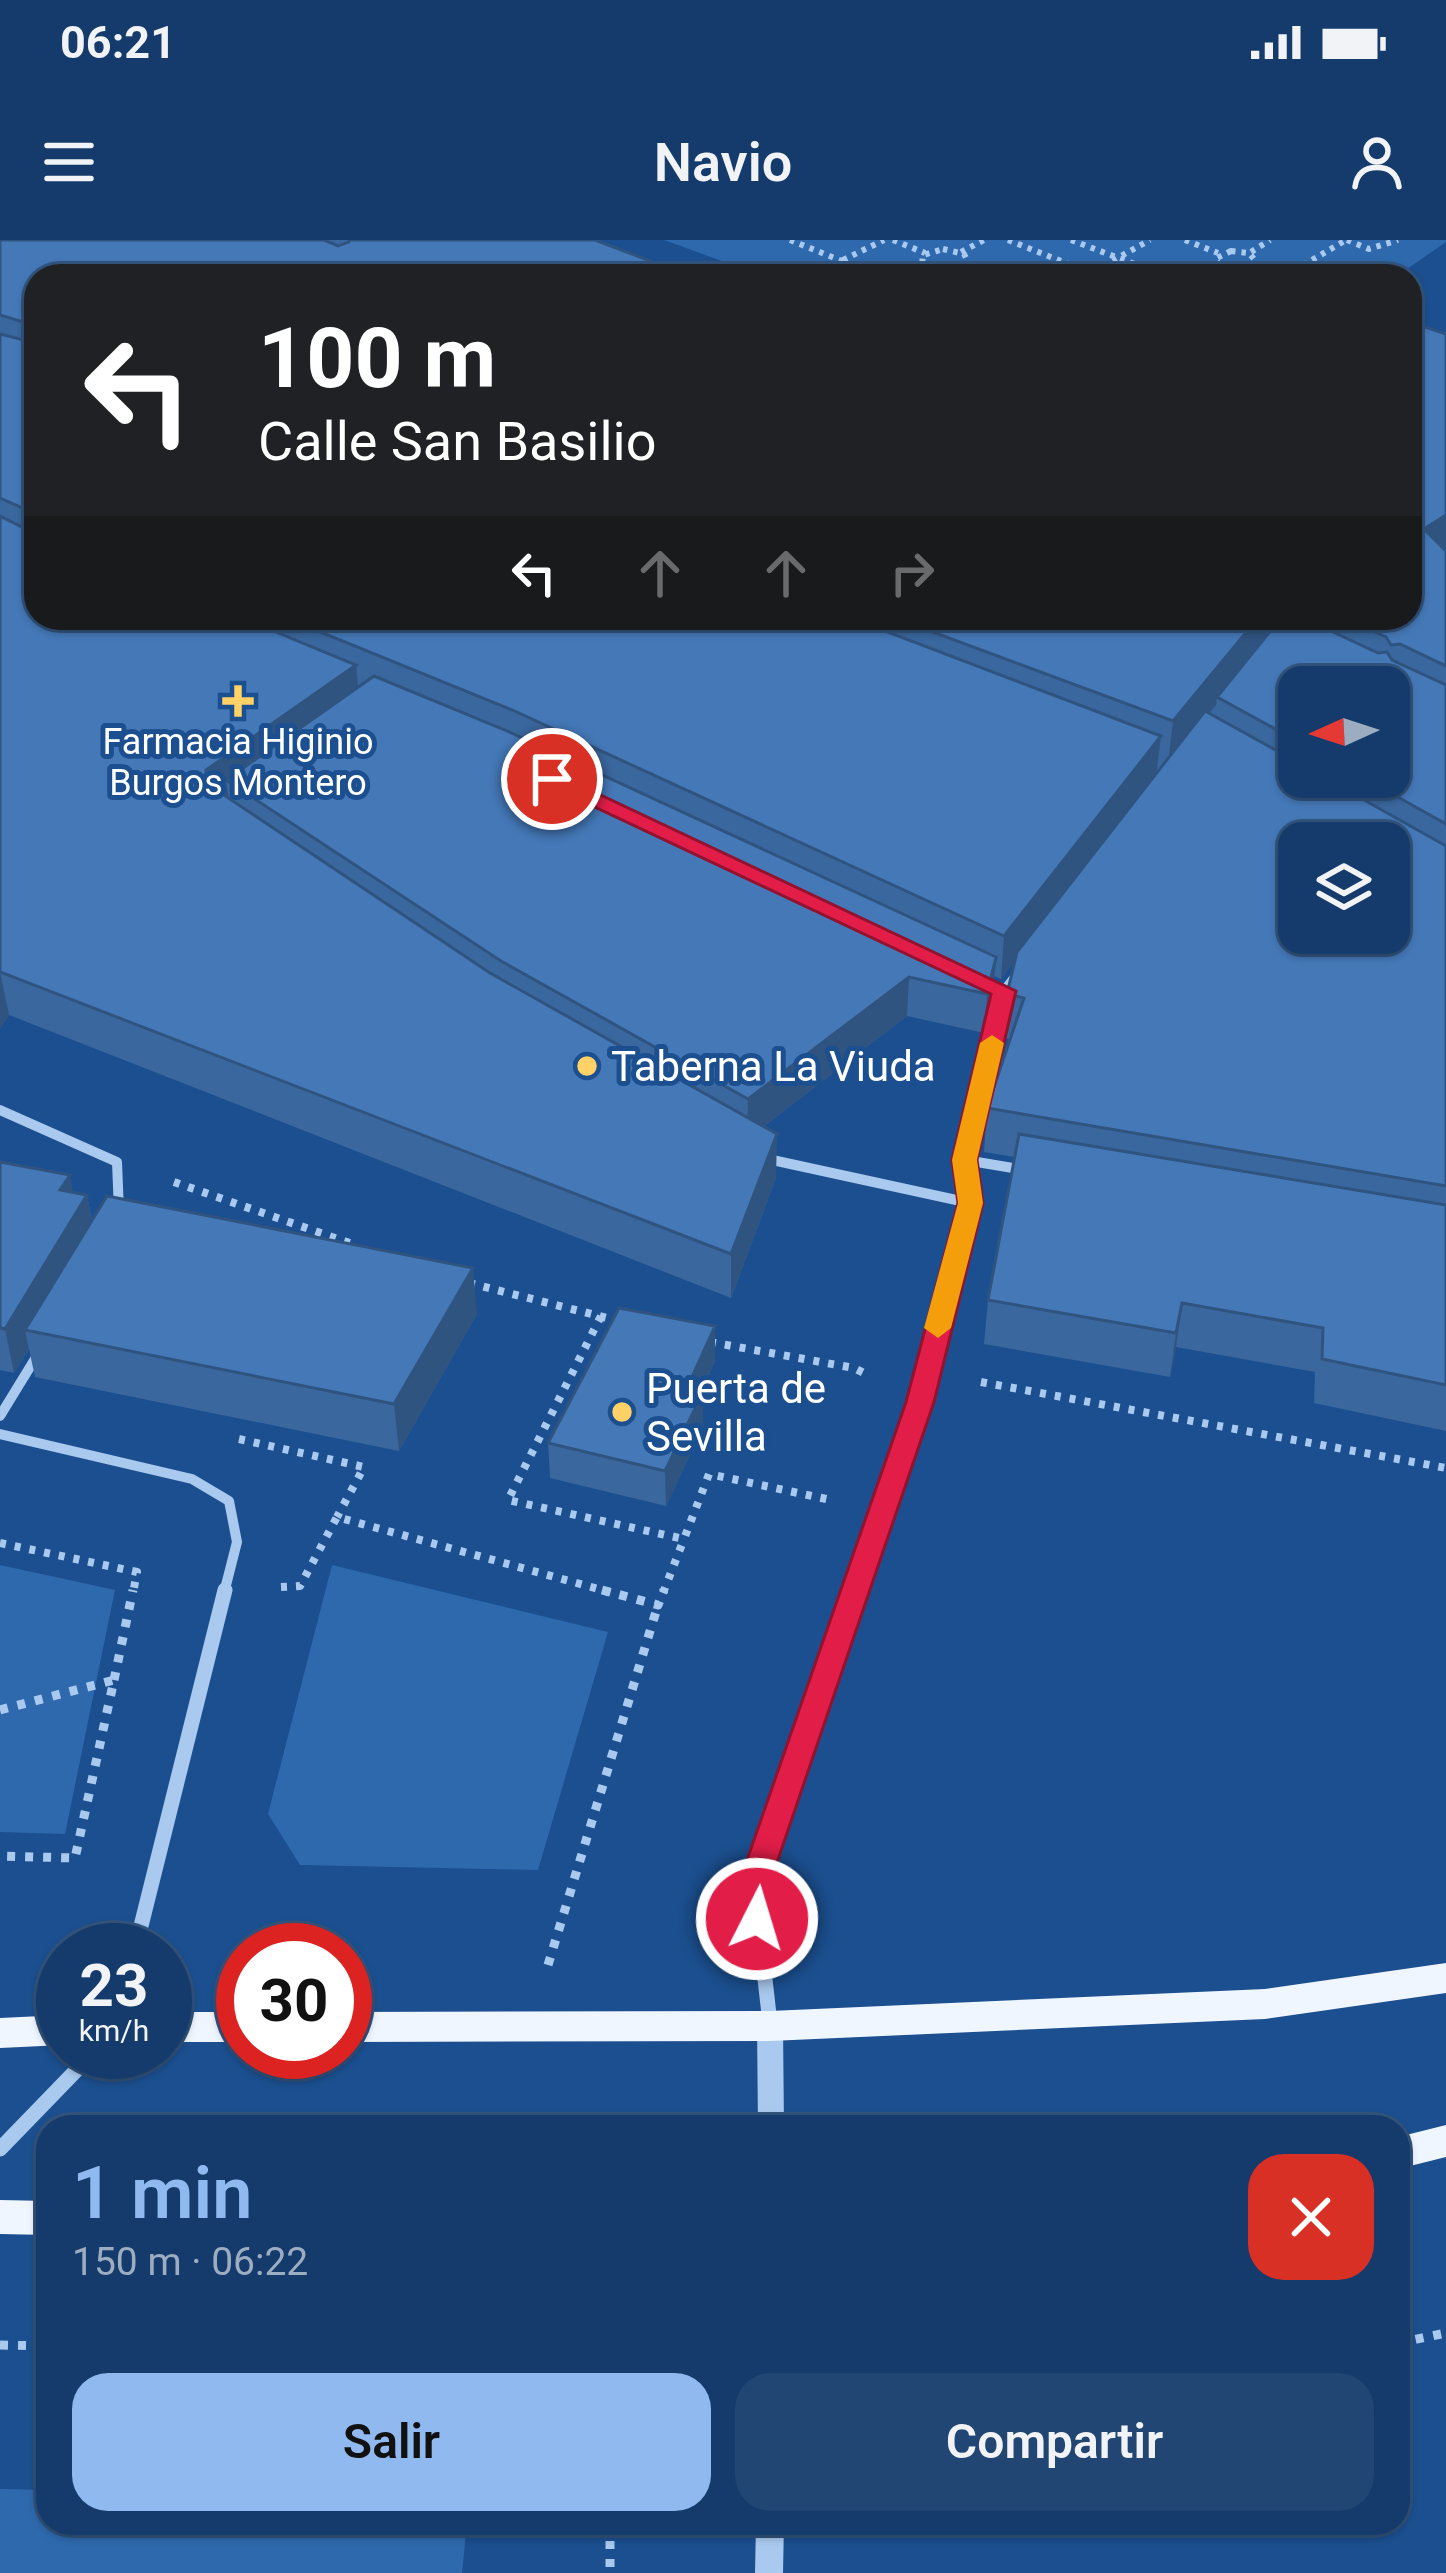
<!DOCTYPE html>
<html lang="es">
<head>
<meta charset="utf-8">
<style>
	:root { --surface:#143b6b; --page:#214673; --text:#f1f3f6; --muted:#9dadc1; --line:#33557e; --accent:#90b9f0 }
	body { margin:0; font-family:Roboto,sans-serif; background:var(--page); color:var(--text); height:100vh; display:flex; flex-direction:column; font-size:45px; white-space:nowrap }
	* { box-sizing:border-box; margin:0 }
	p { font-size:39px; color:var(--muted) }
	.icon { flex:none; width:66px; height:66px; fill:none; stroke:currentColor; stroke-width:2; stroke-linecap:round; stroke-linejoin:round }
	.map { position:relative; flex:1; overflow:hidden }
	.sheet { position:absolute; left:36px; top:1875px; width:1374px; height:420px; display:flex; flex-direction:column; background:var(--surface); border-radius:36px; box-shadow:0 3px 9px #0004,0 0 0 3px var(--line) }
	.sheet>* { flex:none }
	.top-card { position:absolute; left:24px; top:24px; width:1398px; height:366px; border-radius:36px; box-shadow:0 3px 9px #0004,0 0 0 3px var(--line); background:#202124; color:#fff; overflow:hidden }
	.needle { width:78px; rotate:267deg }
	.controls { position:absolute; left:1278px; top:426px; display:grid; gap:24px }
	.controls a { display:grid; place-items:center; width:132px; height:132px; border-radius:24px; background:var(--surface); box-shadow:0 3px 9px #0004,0 0 0 3px var(--line); font-size:60px }
	.speed { position:absolute; left:36px; top:1683px; display:flex; gap:24px; font-size:60px; font-weight:700; text-align:center }
	.speed>* { display:grid; place-content:center; width:156px; height:156px; border-radius:50%; background:var(--surface); box-shadow:0 3px 9px #0004,0 0 0 3px var(--line); line-height:1 }
	.speed small { font-size:30px; font-weight:400 }
	.speed .limit { border:18px solid #d22; background:#fff; color:#111 }
	.pin { position:absolute; display:grid; place-items:center; width:102px; height:102px; color:#fff; margin:-51px; border:6px solid #fff; border-radius:50%; box-shadow:0 3px 12px #0007 }
	.me { position:absolute; width:132px; margin:-66px; rotate:5deg; stroke-linejoin:round; filter:drop-shadow(0 0 9px #0008) }
	.turn { display:flex; align-items:center; gap:42px; height:252px; padding:0 36px; font-size:54px }
	.turn .icon { width:156px; height:156px; stroke-width:2.5 }
	.turn b { display:block; font-size:84px; line-height:102px }
	.lanes { display:flex; align-items:center; height:114px; padding:0 36px; background:#0003; justify-content:center; gap:60px; direction:ltr }
	.lanes .off { opacity:.35 }
	.round { display:grid; place-items:center; flex:none; width:126px; height:126px; border-radius:36px; background:var(--page) }
	.head { display:flex; align-items:center; justify-content:space-between; height:204px; padding:0 36px }
	h1 { font-size:72px; font-weight:600; line-height:90px; color:var(--accent) }
	.cta { display:flex; gap:24px; margin-top:auto; padding:24px 36px }
	.cta a { flex:1; height:138px; border-radius:36px; background:var(--accent); color:#111; font-size:48px; font-weight:600; line-height:138px; text-align:center }
	.cta a+a { background:var(--page); color:var(--text) }
	.status { display:flex; justify-content:space-between; align-items:center; height:84px; padding:0 60px; background:var(--surface); direction:ltr }
	.status svg { height:33px; fill:currentColor }
	header { display:flex; justify-content:space-between; align-items:center; height:156px; padding:0 36px; background:var(--surface); font-size:54px; font-weight:600 }
	.map>svg:first-child { display:block }
</style>
</head>
<body>
<div class="status"><b>06:21</b><svg viewBox="0 0 49 12"><path d="M0 12V9h3v3zM5 12V6h3v6zM10 12V3h3v9zM15 12V0h3v12zM26 1h20v11H26zM47 4h2v5h-2z"/></svg></div>
<header><svg class="icon" aria-label="menu" viewBox="0 0 24 24"><path d="M4 6h16M4 12h16M4 18h16"/></svg>Navio<svg class="icon" aria-label="person" viewBox="0 0 24 24"><circle cx="12" cy="8" r="4"/><path d="M4 21q1-7 8-7t8 7"/></svg></header>
<div class="map">
<svg width="1446" height="2333" viewBox="0 0 1446 2333">
	<rect width="100%" height="100%" fill="#1b4f8f"/>
	<path fill="#2e69ad" d="M664,0H1446V2L1397,36H763Z
		M0,1325L115,1350L65,1594L0,1592Z
		M332,1325L608,1392L538,1630L300,1625L268,1574Z
		M0,2249L48,2250V2283H467L462,2333H0Z"/>
	<g fill="none" stroke-linecap="round" stroke-linejoin="round">
		<path stroke="#a9c9ee" stroke-width="6" stroke-dasharray="4.5 6" stroke-linecap="butt" d="M790,0L879,36
			M893,0L925,13
			M1008,0L1091,33
			M1071,0L1166,36
			M1185,0L1218,13
			M1347,0L1369,9L1398,0
			M943,9L964,14L969,24L941,32L922,25L923,15Z
			M1231,11L1249,13L1258,24L1247,30L1221,27L1215,19Z
			M961,12L984,0
			M1251,12L1270,0
			M843,20L884,0
			M1256,26L1284,36
			M963,29L981,36
			M1085,36L1150,0
			M1285,36L1346,0"/>
		<path stroke="#a9c9ee" stroke-width="8" stroke-dasharray="6 9" stroke-linecap="butt" d="M174,942L358,1006
			M469,1043L623,1082
			M601,1076L508,1260L684,1299L709,1234L831,1260
			M710,1102L854,1128L870,1136
			M981,1142L1446,1228
			M239,1199L364,1227L337,1277
			M0,1303L137,1332L133,1353
			M281,1347L300,1346L337,1277L613,1353
			M663,1353L684,1299"/>
		<path stroke="#a9c9ee" stroke-width="9" stroke-dasharray="8 10" stroke-linecap="butt" d="M602,1350L658,1365L664,1350
			M114,1440L133,1350
			M0,1470L114,1440L75,1618L0,1616
			M548,1725L658,1365
			M1398,2103L1446,2093
			M0,2105L48,2106
			M610,2283V2333"/>
		<path stroke="#a9c9ee" stroke-width="10" d="M763,918L970,963"/>
		<path stroke="#a9c9ee" stroke-width="10" d="M0,870L117,922L119,972
			M965,920L1025,930
			M0,1176L38,1114
			M0,1194L192,1239L229,1261L237,1302L224,1353
			M854,1353L920,1161L970,963L965,920L1004,751L1019,732"/>
		<path stroke="#a9c9ee" stroke-width="15" d="M135,1710L225,1350
			M770,1783L754,1643L855,1350
			M0,1909L94,1812"/>
		<path fill="#a9c9ee" fill-rule="evenodd" d="M770,1775L779,1779L783,1786L784,1887H758L757,1786L761,1779Z
			M756,2283H784L783,2333H755Z"/>
		<path fill="#f0f6ff" fill-rule="evenodd" d="M1446,1723V1753L1265,1779L770,1801L345,1802V1772L770,1771L1265,1749Z
			M165,1772H243V1802H165Z
			M63,1775V1805L0,1808V1778Z
			M1446,1885V1917L1398,1929V1897Z
			M0,1960L48,1961V1995L0,1994Z"/>
	</g>
	<path fill="#3a679d" fill-rule="evenodd" d="M0,0H595L36,36V378H1410L1446,94V1191L1314,1163L1315,1132L1176,1107L1170,1137L984,1104L988,1060L1014,917L984,912L987,868L1010,799L1003,798L1007,754L1014,722L1001,739L994,736L993,757L984,793L907,776L763,887L776,938L731,1058L9,775L0,789ZM1299,447L1389,537H1299Z
		M0,922L73,952L87,955L92,981L477,1074L399,1211L35,1137L29,1109L14,1133L0,1130Z
		M715,1121L702,1151L703,1187L666,1266L550,1238L548,1203Z"/>
	<path fill="#305480" d="M1446,275V311L1424,289Z
		M1258,378H1268L1264,405L1217,457L1216,465L1168,523L1173,481Z
		M356,425L360,467L226,540L229,560L206,543V530Z
		M1161,496L1156,538L1001,739L1004,696Z
		M996,717L993,757L984,793L987,754Z
		M0,732L9,775L0,789Z
		M909,737L907,776L747,899L748,859Z
		M777,894L776,938L731,1058V1014Z
		M70,935L77,972L87,955L95,999L25,1090L29,1109L14,1133L5,1089L60,950Z
		M473,1028L477,1074L399,1211L394,1164Z
		M1182,1063L1176,1107L1170,1137L1176,1093Z
		M715,1086V1121L687,1183V1148Z
		M703,1152V1187L666,1266L665,1231Z"/>
	<path fill="#4478b7" stroke="#305480" stroke-width="3" fill-rule="evenodd" d="M0,0H324L338,6L349,2V0H595L690,36H36V89L33,85L0,75Z
		M1410,82L1446,94V275L1424,289L1446,311V426L1400,404L1391,405L1386,397L1345,378H1410Z
		M0,94L27,101L36,96V278L34,273L0,258Z
		M0,276L26,289L36,284V378H242L356,425L206,530V543L490,733L777,894L731,1014L0,732Z
		M286,378H851L1161,496L1004,696L512,470Z
		M895,378H1258L1173,481Z
		M1281,378H1303L1378,413L1387,412L1392,420L1446,445V584L1362,537H1389V447H1299V502L1217,457Z
		M374,436L505,490L996,717L987,754L909,737L748,859L501,721L226,540Z
		M1205,471L1299,523V537H1323L1446,606V946L987,868L1024,758L1007,754L1017,712ZM1299,603H1389V693H1299Z
		M1019,894L1446,965V1145L1322,1119L1323,1088L1182,1063L1176,1093L988,1060Z
		M0,922L70,935L60,950L87,955L5,1089L0,1088Z
		M107,956L473,1028L394,1164L25,1090Z
		M619,1068L715,1086L687,1148L703,1152L665,1231L548,1203Z"/>
	<path fill="#e11d48" stroke="#92132f" stroke-width="3" d="M552,532L1016,751L977,920L983,963L934,1162L770,1643L773,1679L768,1688L757,1692L746,1688L739,1643L906,1162L958,963L952,920L991,754L544,543L541,539Z"/>
	<path fill="#f59e0b" d="M992,795L1004,803L977,920L983,963L951,1088L938,1098L924,1088L958,963L952,920L980,803Z"/>
	<g fill="#ffd166" stroke="#1b4f8f" stroke-width="4.5">
		<path d="M232 443h12v12h12v12h-12v12h-12v-12h-12v-12h12z"/>
		<circle cx="587" cy="826" r="12"/>
		<circle cx="622" cy="1172" r="12"/>
	</g>
	<g text-anchor="middle" dominant-baseline="central" stroke-width="10" stroke-linejoin="round" paint-order="stroke">
		<g font-size="36" fill="#fff" stroke="#1b4f8f">
			<text x="238" y="502">Farmacia Higinio<tspan x="238" dy="41">Burgos Montero</tspan></text>
		</g>
		<g font-size="42" fill="#fff" stroke="#1b4f8f" text-anchor="start">
			<text x="611" y="826">Taberna La Viuda</text>
			<text x="646" y="1148">Puerta de<tspan x="646" dy="48">Sevilla</tspan></text>
		</g>
	</g>
</svg>
<div class="controls">
<a><svg class="needle" viewBox="-14 -14 28 28"><path d="M0-13l5 13h-10z" fill="#e53935"/><path d="M0 13l5-13h-10z" fill="#9dadc1"/></svg></a>
<a><svg class="icon" aria-label="layers" viewBox="0 0 24 24"><path d="M12 4l9 5-9 5-9-5zM3 14l9 5 9-5"/></svg></a>
</div>
<div class="speed"><div>23<small>km/h</small></div><div class="limit">30</div></div>
<div class="pin" style="left:552px;top:539px;background:#d93025"><svg class="icon" aria-label="arrive" viewBox="0 0 24 24"><path d="M6 21V4h12l-3 4 3 4H6"/></svg></div>
<svg class="me" style="left:757px;top:1679px" viewBox="-20 -20 40 40"><circle r="17" fill="#e11d48" stroke="#fff" stroke-width="3"/><path d="M0-11L8 9 0 5-8 9z" fill="#fff"/></svg>
<div class="top-card">
<div class="turn"><svg class="icon" aria-label="left" viewBox="0 0 24 24"><path d="M17 20v-9H6M10 6l-5 5 5 5"/></svg><div><b>100 m</b>Calle San Basilio</div></div>
<div class="lanes"><svg class="icon" aria-label="left" viewBox="0 0 24 24"><path d="M17 20v-9H6M10 6l-5 5 5 5"/></svg><svg class="icon off" aria-label="ahead" viewBox="0 0 24 24"><path d="M12 20V5M6 11l6-6 6 6"/></svg><svg class="icon off" aria-label="ahead" viewBox="0 0 24 24"><path d="M12 20V5M6 11l6-6 6 6"/></svg><svg class="icon off" aria-label="right" viewBox="0 0 24 24"><path d="M7 20v-9h11M14 6l5 5-5 5"/></svg></div>
</div>
<section class="sheet">
<div class="head"><div><h1>1 min</h1><p>150 m · 06:22</p></div><a class="round" style="background:#d93025;color:#fff"><svg class="icon" aria-label="close" viewBox="0 0 24 24"><path d="M6 6l12 12M18 6L6 18"/></svg></a></div>
<div class="cta"><a>Salir</a><a>Compartir</a></div>
</section>
</div>
</body>
</html>
